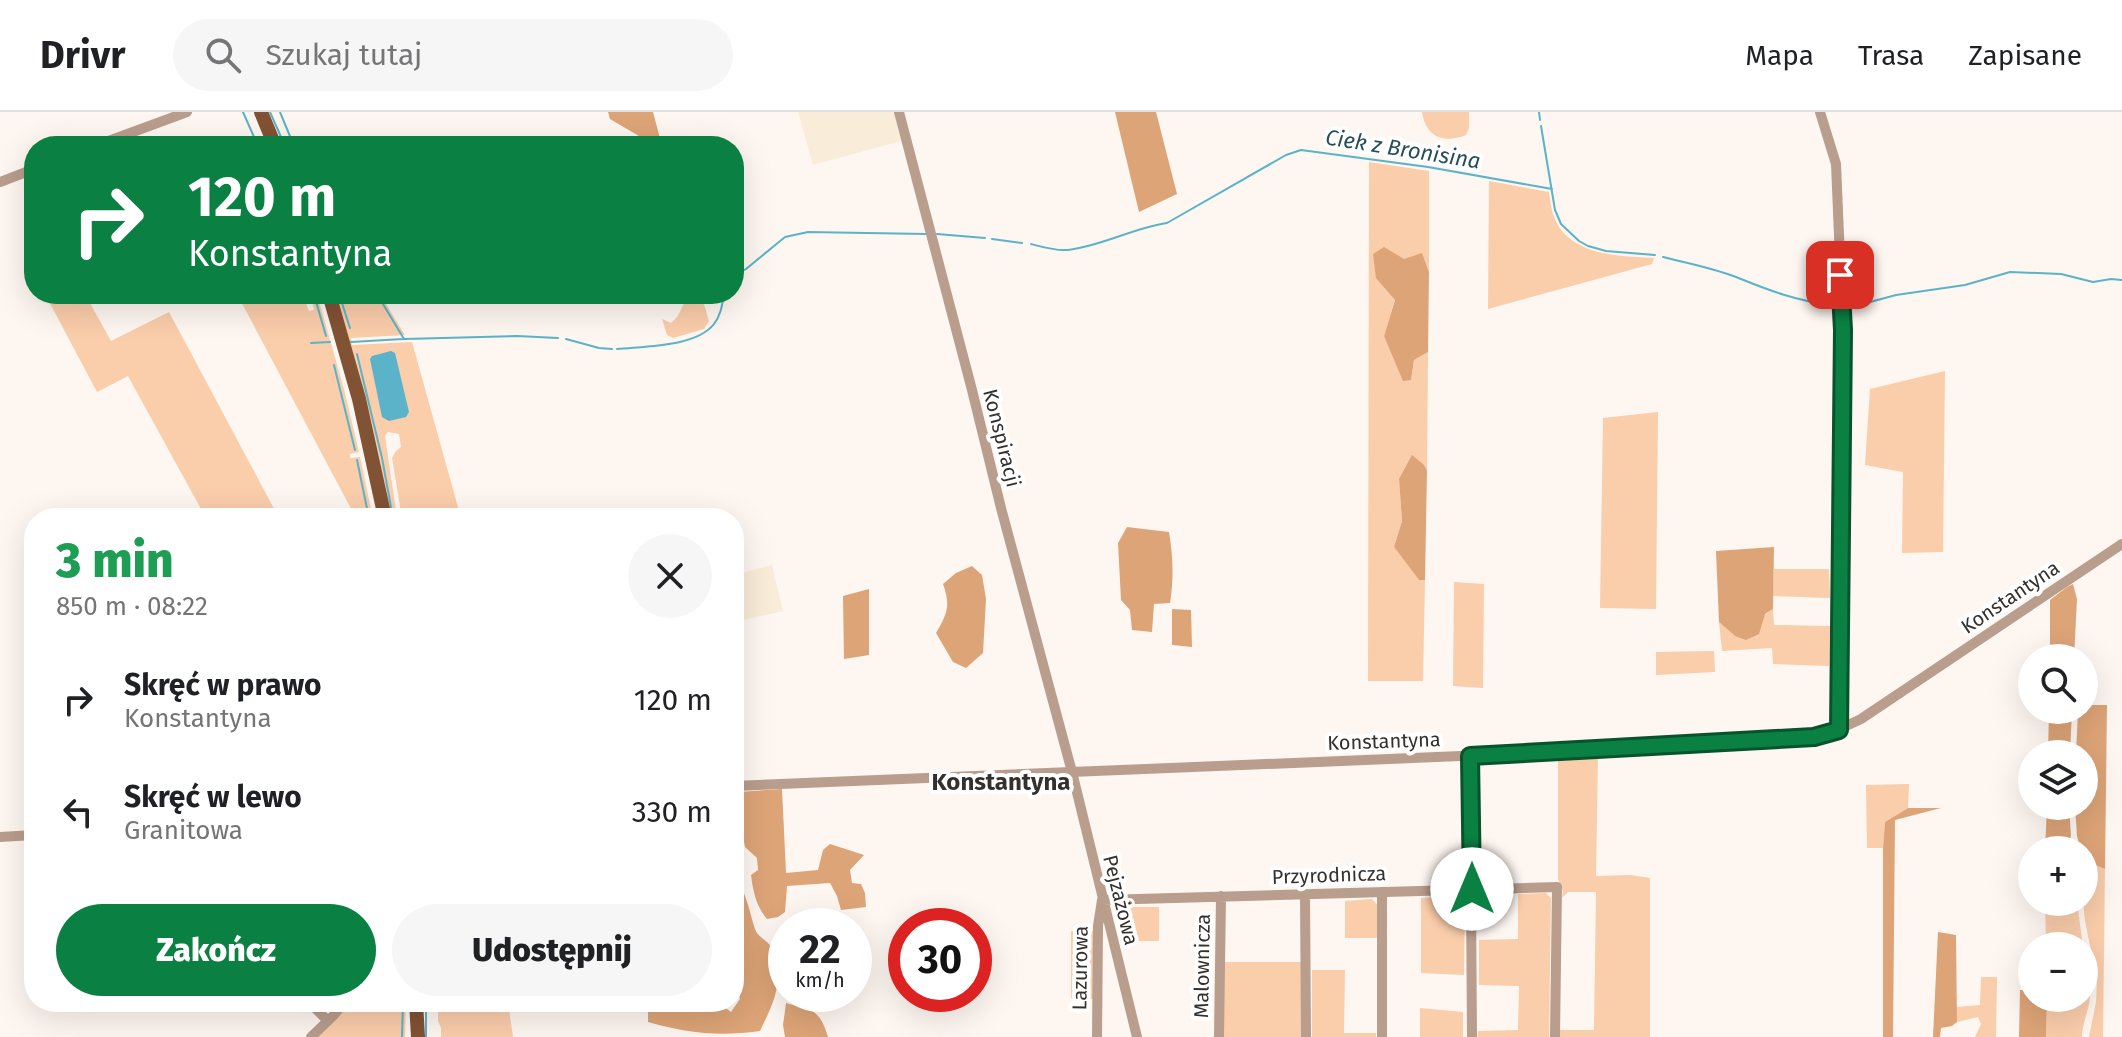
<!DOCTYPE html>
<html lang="pl">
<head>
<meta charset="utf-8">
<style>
	:root { --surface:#fff; --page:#f6f6f6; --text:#202124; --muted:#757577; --line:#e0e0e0; --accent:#0b8043 }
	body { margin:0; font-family:"Fira Sans",sans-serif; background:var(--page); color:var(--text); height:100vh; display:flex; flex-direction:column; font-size:30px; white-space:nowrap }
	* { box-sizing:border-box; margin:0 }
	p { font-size:26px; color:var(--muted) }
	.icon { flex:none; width:44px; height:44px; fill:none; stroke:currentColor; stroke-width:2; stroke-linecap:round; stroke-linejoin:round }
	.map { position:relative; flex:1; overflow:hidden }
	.panel { position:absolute; left:24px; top:396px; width:720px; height:504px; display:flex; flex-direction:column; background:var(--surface); border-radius:32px; box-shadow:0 8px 32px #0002 }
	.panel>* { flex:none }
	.hud { position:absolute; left:24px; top:24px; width:720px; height:168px; border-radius:32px; box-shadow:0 8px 32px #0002; background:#0b8043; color:#fff; overflow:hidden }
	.tools { position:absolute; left:2018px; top:532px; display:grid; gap:16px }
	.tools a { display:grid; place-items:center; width:80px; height:80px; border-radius:50%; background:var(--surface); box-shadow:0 8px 32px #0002; font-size:40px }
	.speed { position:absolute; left:768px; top:796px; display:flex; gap:16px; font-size:40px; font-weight:700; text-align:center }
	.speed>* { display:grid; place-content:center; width:104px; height:104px; border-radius:50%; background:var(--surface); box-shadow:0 8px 32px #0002; line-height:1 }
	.speed small { font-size:20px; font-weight:400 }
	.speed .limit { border:12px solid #d22; background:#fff; color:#111 }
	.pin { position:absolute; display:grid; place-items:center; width:68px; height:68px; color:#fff; margin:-34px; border-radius:16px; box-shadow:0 4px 12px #0006 }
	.me { position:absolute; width:88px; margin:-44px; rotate:0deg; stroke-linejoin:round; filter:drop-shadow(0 0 6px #0008) }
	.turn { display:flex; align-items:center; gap:28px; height:168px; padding:0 32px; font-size:36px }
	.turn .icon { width:104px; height:104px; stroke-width:2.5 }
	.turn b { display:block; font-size:56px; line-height:68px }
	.round { display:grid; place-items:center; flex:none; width:84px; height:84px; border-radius:42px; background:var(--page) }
	.summary { display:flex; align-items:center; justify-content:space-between; height:136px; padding:0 32px }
	h1 { font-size:48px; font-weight:800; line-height:60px; color:#1e9e55 }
	.cta { display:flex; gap:16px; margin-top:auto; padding:16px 32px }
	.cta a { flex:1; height:92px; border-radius:48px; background:var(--accent); color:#fff; font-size:32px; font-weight:800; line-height:92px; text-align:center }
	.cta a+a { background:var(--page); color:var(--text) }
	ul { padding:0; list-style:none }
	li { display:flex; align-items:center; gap:24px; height:112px; padding:0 32px }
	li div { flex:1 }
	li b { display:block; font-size:30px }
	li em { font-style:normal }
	header { display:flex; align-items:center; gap:48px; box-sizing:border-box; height:112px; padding:0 40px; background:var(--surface); border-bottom:2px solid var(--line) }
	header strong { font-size:38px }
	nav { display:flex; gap:44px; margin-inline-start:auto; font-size:28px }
	.search { width:560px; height:72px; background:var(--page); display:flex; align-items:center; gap:20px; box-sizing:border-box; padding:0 28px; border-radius:44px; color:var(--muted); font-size:30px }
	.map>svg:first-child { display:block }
</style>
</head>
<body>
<header>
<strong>Drivr</strong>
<div class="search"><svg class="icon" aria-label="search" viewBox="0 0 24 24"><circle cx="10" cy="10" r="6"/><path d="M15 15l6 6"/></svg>Szukaj tutaj</div>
<nav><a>Mapa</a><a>Trasa</a><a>Zapisane</a></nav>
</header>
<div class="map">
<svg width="2122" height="925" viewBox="0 0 2122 925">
	<rect width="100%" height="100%" fill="#fef6f0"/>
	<path fill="#f9ecd8" d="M798,0H894L901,29L813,53Z
		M772,453L783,499L734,510V463Z"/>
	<path fill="#facdab" d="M1422,0H1469V16L1466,23C1443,32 1426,25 1422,0Z
		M1369,50L1429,59V160L1422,142L1377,166L1395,187L1384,224L1411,268L1414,248L1428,240L1427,358L1424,353L1399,367L1402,409L1394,435L1419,468H1425L1423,569H1368Z
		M1489,69L1549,80C1550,88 1551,97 1554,105C1569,144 1619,144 1654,146L1652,152L1488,197Z
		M45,182H85L111,229L169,200L279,406H206L128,264L97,280Z
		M237,182H296L289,184L290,189L302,187L305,189L309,199L314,198L311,185L317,182L344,277L359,340L350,342V346L360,345L373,406H356Z
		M334,182H380L405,223L351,226L352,233L412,230L461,406H402L392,346L396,339L401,335L399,322L388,320L385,324L397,406H389Z
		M692,182H701L709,209L704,217L673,226L667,223L662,207L671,211C684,200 679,193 692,182Z
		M1945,259L1943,440L1902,441L1903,360L1865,353L1870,277Z
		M1658,300L1656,497L1600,496L1603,306Z
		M1774,457H1829L1830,486L1773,484Z
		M1454,470L1484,472L1483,576L1453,574Z
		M1773,497L1774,513L1830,514L1829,554L1773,552L1772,536L1722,539L1719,510L1735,524Z
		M1714,539L1715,560L1656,563V540Z
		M1598,644L1596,764L1631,763L1650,766V925H1560V918H1594L1596,780H1568L1562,786L1563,779L1558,767V647Z
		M1909,672L1908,696L1885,710L1883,736H1867L1866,673Z
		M2084,741L2093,752L2105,757L2103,925H2089L2096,890L2097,868L2085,809L2083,790Z
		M1546,781L1551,786L1549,925H1478V919L1518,918L1519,874L1479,873V828L1518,827V782Z
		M1458,784L1465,791L1464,863L1421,861V786Z
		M1372,787L1378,793V826H1345V789Z
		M2045,790H2077L2083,834H2046Z
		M1116,795H1159V829H1125Z
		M1071,819H1093V887L1071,886Z
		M2084,838C2087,854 2092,869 2090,885C2089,899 2082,911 2082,925H2046L2047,886H2084Z
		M1224,850H1301V925H1224Z
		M1312,858H1345L1344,921H1376V925H1312Z
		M1981,865H1997L1996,925H1975L1981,912L1978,905L1957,910L1956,895L1980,893Z
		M348,890H406L405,925H316Z
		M438,890H508L513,925H441V916L438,909Z
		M1420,896L1463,900V925H1420Z"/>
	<path fill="#dda477" d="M608,0H653L662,34H656L610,7Z
		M1115,0H1156L1177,82L1139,100Z
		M1384,135L1404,147L1422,141L1429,160L1428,240L1414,248L1411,268L1403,269L1384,224L1395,188L1376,166L1373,142Z
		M1412,343L1424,353L1427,358L1425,468H1419L1394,435L1402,409L1399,367Z
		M1127,415L1169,420C1173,444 1174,467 1170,491L1154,492L1152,520L1132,518L1130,498L1121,488L1118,431Z
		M1774,435L1773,497L1765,502L1759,522L1746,528L1735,524L1719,510L1716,439Z
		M972,454L982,463L986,487L983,541L966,556L953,550L936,521C947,502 951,494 943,472L956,461Z
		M2073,472L2077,487L2074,546H2050V488L2067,475Z
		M869,477V543L844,547L843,484Z
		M1172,497L1191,498L1192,535L1172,533Z
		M2085,552V593H2107L2105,757C2095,753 2086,749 2084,738H2081L2077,724L2075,694H2084V642H2076L2078,598H2084Z
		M2049,598H2072L2070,642H2048Z
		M782,677L786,761L818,758L823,738L830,732L864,743L850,758L852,771L861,772L865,781L866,795L841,798L837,784L830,771L787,774L785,800L778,805L767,807C756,794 753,779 751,763L758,758L757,746L745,735L736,688L738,680Z
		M2047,694H2069L2071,724L2066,738H2045Z
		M1908,696H1941L1895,708L1893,925H1883V736L1885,710Z
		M734,765C747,780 749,799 755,817C758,826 767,827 771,835C786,867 774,890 760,919C719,925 687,921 648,910V898L669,890H680L720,892L731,900L740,887L734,861Z
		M1938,820L1956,823L1957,910L1952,914L1941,916L1940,925H1933Z
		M2020,878H2032V886H2047L2046,925H2019Z
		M786,891C813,899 819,896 828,925H785L783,913Z"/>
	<path fill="#5ab3c8" d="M391,239L395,241L409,300L406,305L389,309L382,305L370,247L372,244Z"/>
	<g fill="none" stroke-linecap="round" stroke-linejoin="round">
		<path stroke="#5ab3c8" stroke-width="2" d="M243,0L258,34
			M270,0L285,34
			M280,0L294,34
			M1539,0L1540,8
			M1541,14L1555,98L1561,112L1579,129L1588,134L1606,139L1655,143
			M937,122L985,126
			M992,127L1022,131
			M1031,132C1042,135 1056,139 1068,138C1102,134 1133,116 1167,111L1286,43L1301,38L1428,55L1552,77
			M1663,145C1687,151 1713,156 1736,165C1768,178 1799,190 1833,193
			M734,164L746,157L785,125L808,120L926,122
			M339,182L350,216
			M377,182L404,227L517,224L558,226
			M315,186L326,224
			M1848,196L1896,183L1965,173L2010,160L2061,162L2093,170L2111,167L2122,168
			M566,227L599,236L612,237
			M351,230L403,227
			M311,231L330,230
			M617,237C645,234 696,235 714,212C721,203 722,193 724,182
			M357,242L382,346L393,406
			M334,253L355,338
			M357,348L369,406
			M426,890V925
			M402,925L403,890"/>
		<path stroke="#b99d8d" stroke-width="10" d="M899,0L972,278L1001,396L1072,660L1137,925
			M1820,0L1836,52L1843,218L1839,618
			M95,34L187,0
			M0,70L34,57
			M1470,644L1472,925
			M734,674L1534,641L1827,623L1861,607L2122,432
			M0,725L34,723
			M1382,780V925
			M1305,782L1306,925
			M309,890L328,909
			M311,925L334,903L344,890
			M1097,925L1098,814L1102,788L1557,775L1555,925
			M1219,925L1221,784"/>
		<path stroke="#825234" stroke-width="14" d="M261,0L275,34
			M329,182L359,287L385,406
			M416,890L418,925"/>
	</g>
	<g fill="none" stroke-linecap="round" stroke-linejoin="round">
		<g stroke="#07532c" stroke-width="20">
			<path id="route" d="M1472,777L1470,644L1814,625L1839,618L1843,218L1840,163"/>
		</g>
		<use href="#route" stroke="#0b8043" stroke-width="14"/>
	</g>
	<g text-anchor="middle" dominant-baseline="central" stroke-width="8" stroke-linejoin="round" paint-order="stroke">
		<g font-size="20" fill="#34302d" stroke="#fff">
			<text transform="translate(1002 326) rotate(76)">Konspiracji</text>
			<text transform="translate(2010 485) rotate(-34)">Konstantyna</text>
			<text transform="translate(1384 629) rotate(-2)">Konstantyna</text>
			<text transform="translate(1329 763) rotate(-2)">Przyrodnicza</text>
			<text transform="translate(1121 788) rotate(76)">Pejzażowa</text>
			<text transform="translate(1202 854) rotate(-89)">Malownicza</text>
			<text transform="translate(1080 856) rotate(-89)">Lazurowa</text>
		</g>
		<g font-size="22" font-style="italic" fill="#264e58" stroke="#fff">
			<text transform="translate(1403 37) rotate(9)">Ciek z Bronisina</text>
		</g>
		<g font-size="24" font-weight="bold" fill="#34302d" stroke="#fff">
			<text x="1001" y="670">Konstantyna</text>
		</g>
	</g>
</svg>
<div class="tools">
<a><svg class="icon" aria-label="search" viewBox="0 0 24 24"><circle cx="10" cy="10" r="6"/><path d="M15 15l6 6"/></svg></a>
<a><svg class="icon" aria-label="layers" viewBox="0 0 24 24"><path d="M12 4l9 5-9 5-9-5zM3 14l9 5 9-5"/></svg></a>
<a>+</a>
<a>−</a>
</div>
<div class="speed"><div>22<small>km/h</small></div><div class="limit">30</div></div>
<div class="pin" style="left:1840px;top:163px;background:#d93025"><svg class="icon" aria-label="arrive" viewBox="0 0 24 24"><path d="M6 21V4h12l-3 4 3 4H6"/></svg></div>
<svg class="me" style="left:1472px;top:777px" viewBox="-20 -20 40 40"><circle r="19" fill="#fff"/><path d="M0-13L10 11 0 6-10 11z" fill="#0b8043"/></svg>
<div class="hud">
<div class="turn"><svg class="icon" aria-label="right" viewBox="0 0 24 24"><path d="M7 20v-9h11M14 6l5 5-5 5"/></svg><div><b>120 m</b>Konstantyna</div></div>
</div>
<section class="panel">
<div class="summary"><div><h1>3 min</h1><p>850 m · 08:22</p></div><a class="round"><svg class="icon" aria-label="close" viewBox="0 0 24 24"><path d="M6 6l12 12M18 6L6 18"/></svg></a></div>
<ul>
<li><svg class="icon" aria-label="right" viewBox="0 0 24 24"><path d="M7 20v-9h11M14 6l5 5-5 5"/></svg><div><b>Skręć w prawo</b><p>Konstantyna</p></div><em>120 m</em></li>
<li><svg class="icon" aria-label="left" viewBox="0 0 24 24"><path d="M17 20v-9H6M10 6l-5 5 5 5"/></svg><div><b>Skręć w lewo</b><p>Granitowa</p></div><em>330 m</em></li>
</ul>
<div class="cta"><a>Zakończ</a><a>Udostępnij</a></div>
</section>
</div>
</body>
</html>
